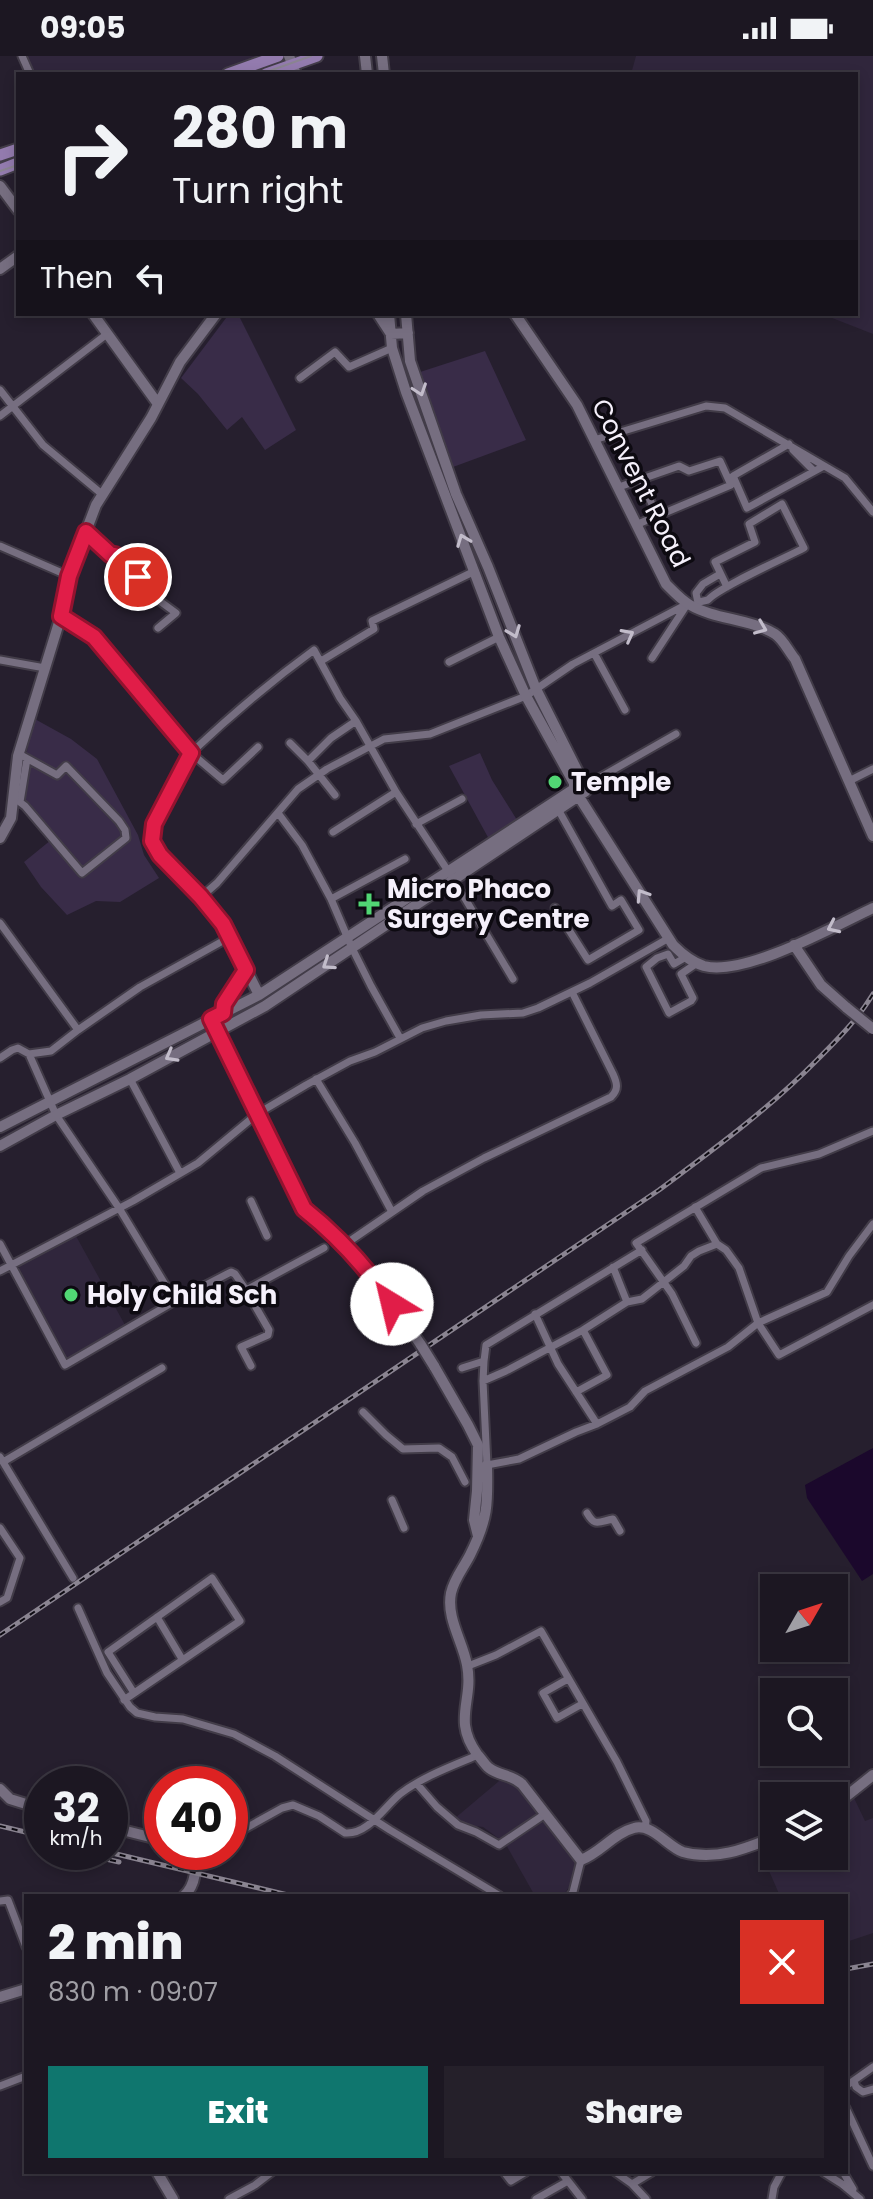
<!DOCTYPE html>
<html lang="en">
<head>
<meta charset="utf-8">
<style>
	:root { --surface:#1c1722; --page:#25202a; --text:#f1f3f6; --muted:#a09fa5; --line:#3a3640; --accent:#0f766e }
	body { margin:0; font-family:Poppins,sans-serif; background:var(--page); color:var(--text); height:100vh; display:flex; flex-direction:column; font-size:30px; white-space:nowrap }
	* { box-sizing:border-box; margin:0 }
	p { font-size:26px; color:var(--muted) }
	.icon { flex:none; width:44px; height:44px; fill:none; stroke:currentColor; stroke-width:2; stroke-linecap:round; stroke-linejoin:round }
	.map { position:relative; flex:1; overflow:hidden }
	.side { position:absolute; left:24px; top:1838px; width:824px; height:280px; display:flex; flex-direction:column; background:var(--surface); border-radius:0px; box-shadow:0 4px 12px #0003,0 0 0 2px var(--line) }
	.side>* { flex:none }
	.banner { position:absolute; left:16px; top:16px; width:842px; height:244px; border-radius:0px; box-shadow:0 4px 12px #0003,0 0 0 2px var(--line); background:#1c1722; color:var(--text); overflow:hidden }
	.needle { width:52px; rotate:51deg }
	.tools { position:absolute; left:760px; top:1518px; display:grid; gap:16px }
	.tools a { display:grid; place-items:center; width:88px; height:88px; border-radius:0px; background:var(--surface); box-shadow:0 4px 12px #0003,0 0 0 2px var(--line); font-size:40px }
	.speed { position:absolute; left:24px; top:1710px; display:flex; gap:16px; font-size:40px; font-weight:700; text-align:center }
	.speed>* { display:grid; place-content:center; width:104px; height:104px; border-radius:50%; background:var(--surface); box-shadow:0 4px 12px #0003,0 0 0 2px var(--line); line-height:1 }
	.speed small { font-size:20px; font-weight:400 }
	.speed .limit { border:12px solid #d22; background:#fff; color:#111 }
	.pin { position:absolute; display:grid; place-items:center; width:68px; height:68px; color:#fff; margin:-34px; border:4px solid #fff; border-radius:50%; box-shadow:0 2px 8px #0007 }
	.me { position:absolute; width:88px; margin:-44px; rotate:324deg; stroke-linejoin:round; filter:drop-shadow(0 0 6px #0008) }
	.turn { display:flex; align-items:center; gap:28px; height:168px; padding:0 24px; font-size:36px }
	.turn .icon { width:104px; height:104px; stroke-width:2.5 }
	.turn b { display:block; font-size:56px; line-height:68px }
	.then { display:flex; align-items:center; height:76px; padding:0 24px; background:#0003; gap:16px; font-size:30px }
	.round { display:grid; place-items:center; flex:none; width:84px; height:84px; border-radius:0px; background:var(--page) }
	.head { display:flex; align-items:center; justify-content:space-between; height:136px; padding:0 24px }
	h1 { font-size:48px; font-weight:800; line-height:60px }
	.cta { display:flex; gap:16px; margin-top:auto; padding:16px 24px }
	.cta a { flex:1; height:92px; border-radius:0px; background:var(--accent); color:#fff; font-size:32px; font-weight:800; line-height:92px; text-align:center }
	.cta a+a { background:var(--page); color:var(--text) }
	.status { display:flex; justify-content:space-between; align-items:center; height:56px; padding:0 40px; background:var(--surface); direction:ltr }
	.status svg { height:22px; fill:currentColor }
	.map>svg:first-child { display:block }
</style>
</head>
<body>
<div class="status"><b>09:05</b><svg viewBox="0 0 49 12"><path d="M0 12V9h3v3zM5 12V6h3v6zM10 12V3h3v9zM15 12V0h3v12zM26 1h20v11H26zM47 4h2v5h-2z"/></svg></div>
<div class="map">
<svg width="873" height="2143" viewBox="0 0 873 2143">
	<rect width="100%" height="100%" fill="#261f2e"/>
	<path fill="#30263c" d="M27,0H268L275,11L256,18H35Z
		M636,0H873V278L822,258H856V18H631Z
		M76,1180L125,1269L67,1304L18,1210Z
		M505,1720L512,1723L555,1780L576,1804L569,1831L563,1840H535L505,1787L483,1771L459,1768L454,1763Z
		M854,1742L865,1765L873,1762V1877L846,1886V1840H780L759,1792L774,1785V1800H834V1757Z"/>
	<path fill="#392c48" d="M229,258H238L296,374L265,394L242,361L227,374L198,338L181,322Z
		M485,295L526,384L453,411L417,317Z
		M33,662L71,683L97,703L138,779L144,799L159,822L120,846L96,845L67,859L41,831L24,806L51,784L17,749Z
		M480,697L492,724L517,764L490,785L449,710Z"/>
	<path fill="#1b082c" d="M873,1392V1518L862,1525L807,1442L805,1429Z"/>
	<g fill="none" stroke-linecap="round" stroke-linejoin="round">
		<g stroke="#423c48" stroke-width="11">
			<path id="street" d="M22,0L30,18
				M300,322L335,296L349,311L392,292
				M0,334L43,389L103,439
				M0,360L107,278
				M594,384L706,350L725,352L845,422L873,456
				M789,388L733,420L747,452L824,410
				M793,394L814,415
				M641,423L657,460
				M619,431L679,410L689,415L720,405L731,429L638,468
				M86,476L111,499H115L138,521L147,527L161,546L176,557L158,572
				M0,490L69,520
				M699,546L708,544C717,532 785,502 804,492L782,448L749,468L755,486L715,506L727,531
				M698,547L696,537L703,528L720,518
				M594,597L625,654
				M652,602L686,550
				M0,604L45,612
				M321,605L374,573L372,565L475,515
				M449,606L499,581
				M290,687L308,705L335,739
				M258,691L223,724L191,697C230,660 270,626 314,594L340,642L356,665L396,736L454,824L513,923
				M308,705L331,682L356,665
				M849,725L873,713
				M585,730L676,678
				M13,741L25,750L82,817L126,782L125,774L119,765L66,710L57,719L19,698
				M20,746L27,703
				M278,757L302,789L331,843L352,892L371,930L400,982
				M416,768L462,743
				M333,776L396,736
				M201,841L217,827L298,733L327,713L384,683L430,678L526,640L573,608L687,548
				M331,843L405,803
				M555,852L588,904L639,874L621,844L612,850L559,755
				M0,867L78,974
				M686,901L674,908L668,898L657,902L646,911L669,957L691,945L693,942L681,918L697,907
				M0,1002L12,994L18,992L29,998
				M130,1023L180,1117
				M316,1023L355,1087L392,1156
				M251,1145L267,1180
				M695,1151L717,1188L726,1194L739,1212L758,1267L779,1299L873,1249
				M0,1188L65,1309L175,1245L119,1152L56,1059L29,998L51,995L78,974L140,931L230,881
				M344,1189L423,1135L484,1102L611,1041C619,1033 617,1027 613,1018L572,936
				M613,1211L627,1246
				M0,1215L133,1145L198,1107L257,1058L306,1029L350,1005L375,996L422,972L446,965L481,959L523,957L538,952L590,927L669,882
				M246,1234L269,1274L268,1279L241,1291L251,1310
				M175,1245L231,1216L235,1218L246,1234L324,1192
				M535,1258L558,1308L597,1368
				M696,1287L672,1238L636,1187L761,1112L819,1098L873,1075
				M484,1305L483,1325L487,1409L519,1403L576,1376L597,1368L630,1351L645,1335L728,1291L758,1267L827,1236L849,1200L873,1168
				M462,1312L484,1305L486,1289L642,1194
				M483,1325L506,1315L583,1274L627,1246L642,1243L684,1210L691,1200L699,1195L717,1188
				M576,1336L607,1319L583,1274
				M363,1356L386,1379L403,1393L439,1392L452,1401L465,1426
				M0,1401L73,1522
				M3,1406L162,1312
				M392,1444L404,1472
				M587,1457C595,1471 598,1466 613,1463L620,1475
				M0,1472L20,1502L7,1542L0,1546
				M78,1552L107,1617L130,1651L137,1657L155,1661L183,1663L234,1678L275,1700L390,1774L500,1840
				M157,1561L182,1603
				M468,1610L496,1599L541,1575L617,1706L646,1765L645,1773
				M568,1623L543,1637L557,1662L582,1648
				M124,1644L240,1565L212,1522L108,1596L134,1637
				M417,1728L437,1751L458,1769L476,1776L499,1789L545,1758
				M230,1781L282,1752L293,1749L319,1760L345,1777C368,1779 384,1751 400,1738C422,1721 452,1710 478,1699
				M195,1802L205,1796
				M570,1840L573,1836L581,1804
				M0,1845L8,1844L26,1891
				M854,2025L856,2031L863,2036L873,2033
				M0,2030L26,2020
				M846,2030L873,2011
				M846,2052L873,2110
				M504,2116L511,2125L526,2116
				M561,2116L582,2143
				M615,2116L632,2128L646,2143
				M823,2116L842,2128L860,2143
				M843,2116L853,2133
				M632,2128L652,2116
				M229,2143L255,2129L272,2116
				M536,2143L568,2125
				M772,2143L774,2131L782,2116"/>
		</g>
		<g stroke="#423c48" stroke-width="14">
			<path id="secondary" d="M289,0L296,18
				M365,0L367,18
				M382,0L384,18
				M0,130L18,154
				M0,213L18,200
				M93,258L158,348
				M378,258L391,278L408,277
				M389,258L392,292L406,336L499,581L526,640L574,727V733L673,889C682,898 691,906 704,910C744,921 835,870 873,852
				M515,258L577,349L666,528C673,535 681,544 690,549C716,564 749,562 775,578C783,583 789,596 795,603L873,780
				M61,560L94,581L191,697C181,716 152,762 152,782C152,799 186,826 198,838C227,869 240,902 259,939
				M0,782L11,762L18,700L61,560L69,520L96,449L151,362L180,306L216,258
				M794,889L821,929L847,952
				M223,957L224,948L246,914
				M213,969L304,1153C354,1192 385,1237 421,1289
				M0,1071L259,939L574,733
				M0,1090L56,1059L130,1023L265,950L586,735L585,730L536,633L488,511L456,438L410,305L406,258
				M434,1310L468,1369L478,1389L477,1435L474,1464L478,1480
				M487,1409C488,1448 488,1463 470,1499C464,1511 454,1523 451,1537C446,1562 463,1586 467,1609C474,1645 452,1663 477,1698C481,1702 485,1709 489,1712C499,1720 511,1718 522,1728L581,1804C600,1797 614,1777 634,1772C652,1767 668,1791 683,1796C715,1805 745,1793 774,1781
				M0,1733L10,1743L42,1753
				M834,1750L873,1719
				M110,1771L162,1784
				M184,1840C195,1830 199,1809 191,1796
				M0,1941L26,1933
				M157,2116L173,2143"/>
		</g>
		<g stroke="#423c48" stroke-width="15">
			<path id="primary" d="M228,18L278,0
				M266,18L317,0
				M0,99L18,93
				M0,114L18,107"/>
		</g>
		<use href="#street" stroke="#766e80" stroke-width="7"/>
		<use href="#secondary" stroke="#766e80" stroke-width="10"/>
		<use href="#primary" stroke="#937bae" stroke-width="11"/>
		<path stroke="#8a8491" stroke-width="2" d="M261,18L311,0
			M0,115L18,109"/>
		<g stroke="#8a8491" stroke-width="5">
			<path id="rail" d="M0,1579L659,1134C714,1093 769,1053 817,1004C838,983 858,963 873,938
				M0,1770L42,1780
				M75,1796L119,1806
				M108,1796L292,1840
				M846,1913L873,1908"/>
		</g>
		<use href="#rail" stroke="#0d0a11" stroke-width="2" stroke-dasharray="6" stroke-linecap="butt"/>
		<g stroke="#423c48" stroke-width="14" stroke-linecap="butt">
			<path id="secondary-bridge" d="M847,952L873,973
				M421,1289L434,1310"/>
		</g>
		<use href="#secondary-bridge" stroke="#766e80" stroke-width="10"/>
	</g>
	<defs><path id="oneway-chevron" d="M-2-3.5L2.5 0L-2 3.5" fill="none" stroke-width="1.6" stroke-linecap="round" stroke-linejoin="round" transform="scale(2)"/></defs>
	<g stroke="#c2bcca">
		<use href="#oneway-chevron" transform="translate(420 334) rotate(71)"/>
		<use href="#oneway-chevron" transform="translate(463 484) rotate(-111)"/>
		<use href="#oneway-chevron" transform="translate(761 572) rotate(22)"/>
		<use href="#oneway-chevron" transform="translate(514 576) rotate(69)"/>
		<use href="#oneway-chevron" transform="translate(628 579) rotate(-28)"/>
		<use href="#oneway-chevron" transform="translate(642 839) rotate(-123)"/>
		<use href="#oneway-chevron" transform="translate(833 871) rotate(155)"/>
		<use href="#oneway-chevron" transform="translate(328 908) rotate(146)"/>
		<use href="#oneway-chevron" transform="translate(171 1000) rotate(151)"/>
	</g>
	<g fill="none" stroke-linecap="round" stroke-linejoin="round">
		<g stroke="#92132f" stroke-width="20">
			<path id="route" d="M138,521L115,499H111L86,476L69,520L61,560L94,581L191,697L154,768L152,785L160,799L201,841L223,868L246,914L224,948L223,957L211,963L304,1153C338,1180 367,1212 392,1248"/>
		</g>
		<use href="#route" stroke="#e11d48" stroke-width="14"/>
	</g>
	<g fill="#51d674" stroke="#0d0a11" stroke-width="3">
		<circle cx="555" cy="726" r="8"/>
		<path d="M365 836h8v8h8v8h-8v8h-8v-8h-8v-8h8z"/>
		<circle cx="71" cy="1239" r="8"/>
	</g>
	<g text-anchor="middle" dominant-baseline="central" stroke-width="7" stroke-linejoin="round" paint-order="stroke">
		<g font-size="26" fill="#f5f0fb" stroke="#0d0a11">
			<text transform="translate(641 427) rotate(63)">Convent Road</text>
		</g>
		<g font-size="26" font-weight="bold" fill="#f5f0fb" stroke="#0d0a11" text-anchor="start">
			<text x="571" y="726">Temple</text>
			<text x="387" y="833">Micro Phaco<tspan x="387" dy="30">Surgery Centre</tspan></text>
			<text x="87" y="1239">Holy Child Sch</text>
		</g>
	</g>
</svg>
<div class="tools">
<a><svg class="needle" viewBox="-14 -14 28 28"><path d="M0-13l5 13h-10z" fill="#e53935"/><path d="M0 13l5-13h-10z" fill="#a09fa5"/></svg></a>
<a><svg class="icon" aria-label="search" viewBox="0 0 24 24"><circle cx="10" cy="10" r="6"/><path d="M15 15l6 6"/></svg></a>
<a><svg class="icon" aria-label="layers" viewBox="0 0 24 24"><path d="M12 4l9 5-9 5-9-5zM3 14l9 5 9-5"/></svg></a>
</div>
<div class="speed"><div>32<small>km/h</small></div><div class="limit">40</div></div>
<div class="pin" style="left:138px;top:521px;background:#d93025"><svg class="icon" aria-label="arrive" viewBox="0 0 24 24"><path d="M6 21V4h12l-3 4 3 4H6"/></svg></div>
<svg class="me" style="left:392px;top:1248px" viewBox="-20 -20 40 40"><circle r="19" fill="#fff"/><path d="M0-13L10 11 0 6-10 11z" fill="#e11d48"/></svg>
<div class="banner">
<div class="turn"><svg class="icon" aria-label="right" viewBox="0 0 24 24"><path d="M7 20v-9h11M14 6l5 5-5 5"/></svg><div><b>280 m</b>Turn right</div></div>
<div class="then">Then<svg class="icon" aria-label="left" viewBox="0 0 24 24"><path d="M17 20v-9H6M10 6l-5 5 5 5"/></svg></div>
</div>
<section class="side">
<div class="head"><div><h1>2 min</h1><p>830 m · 09:07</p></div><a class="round" style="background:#d93025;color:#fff"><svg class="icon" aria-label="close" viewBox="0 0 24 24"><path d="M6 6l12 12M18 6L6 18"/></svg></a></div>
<div class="cta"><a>Exit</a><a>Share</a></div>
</section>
</div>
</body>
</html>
